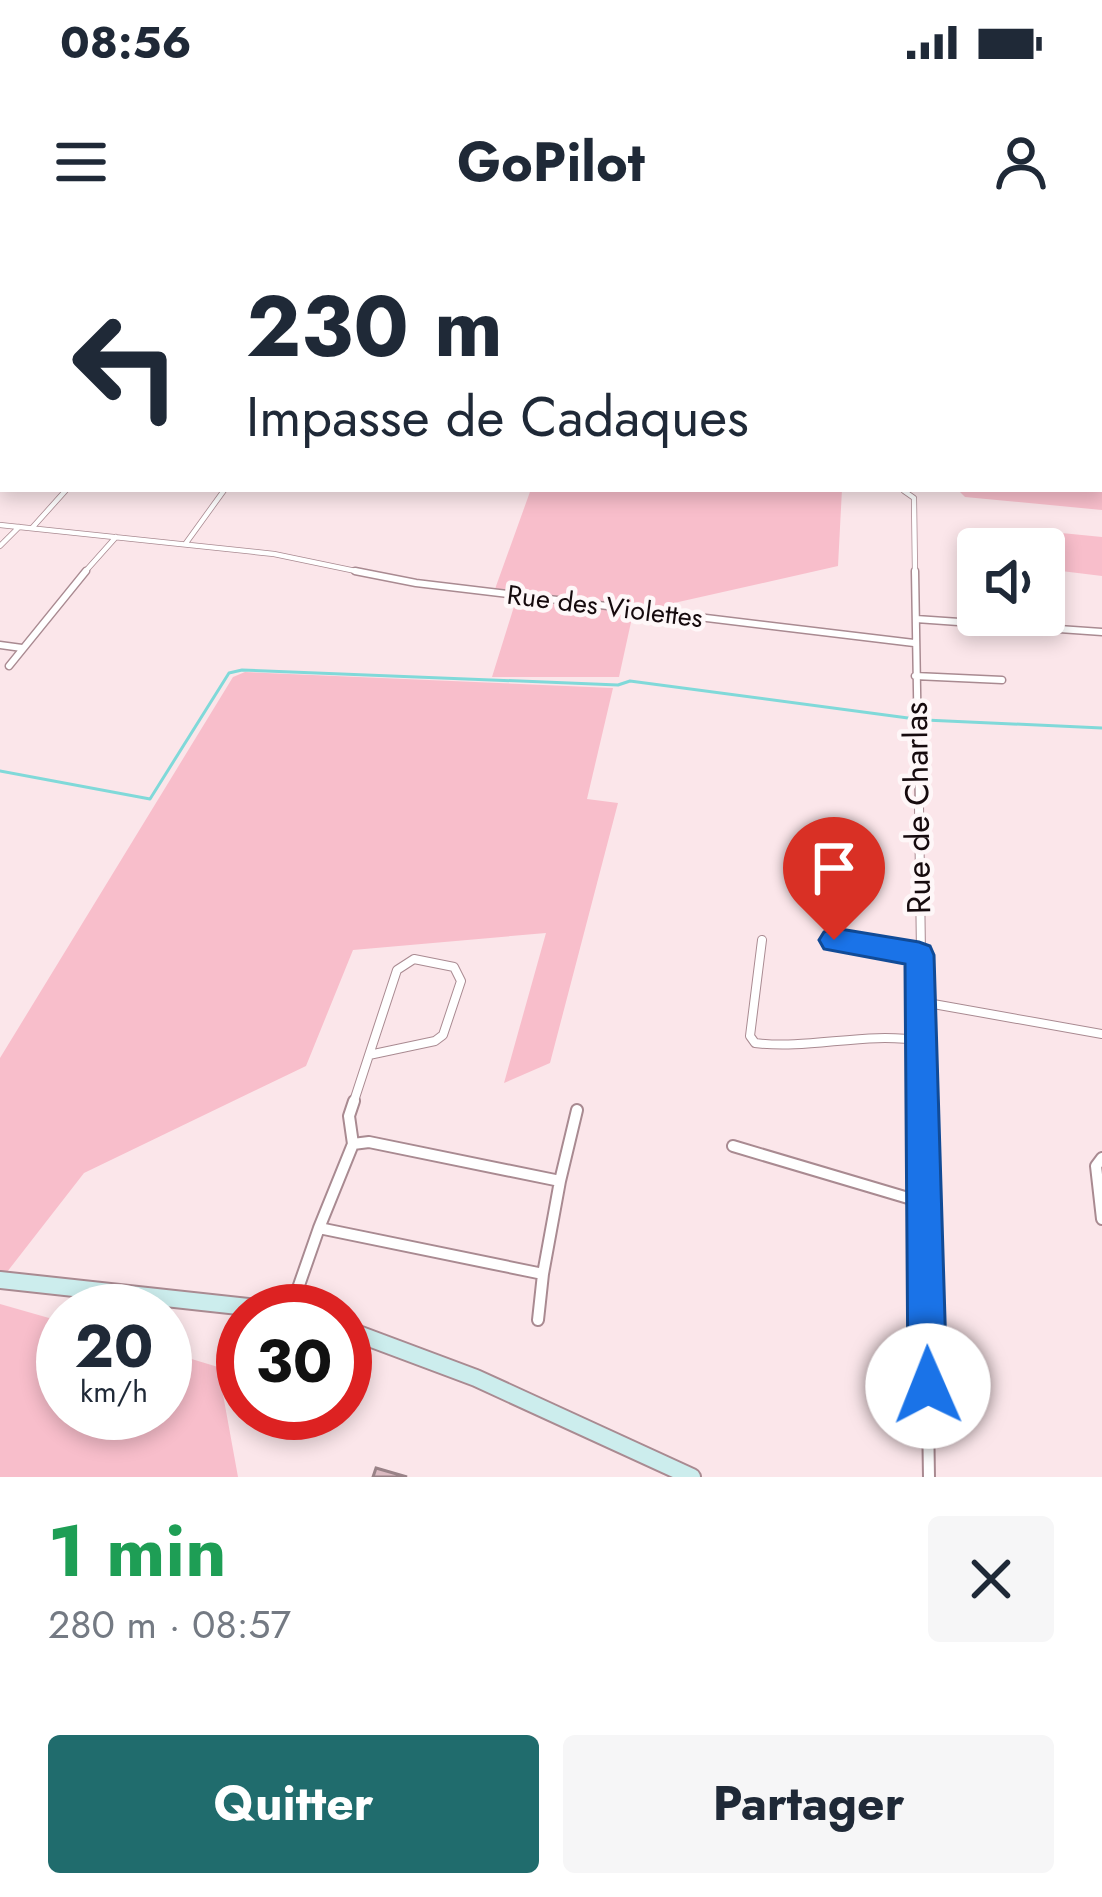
<!DOCTYPE html>
<html lang="fr">
<head>
<meta charset="utf-8">
<style>
	:root { --surface:#fff; --page:#f6f6f7; --text:#1f2937; --muted:#747a83; --accent:#206c6d }
	body { margin:0; font-family:Jost,sans-serif; background:var(--page); color:var(--text); height:100vh; display:flex; flex-direction:column; font-size:45px; white-space:nowrap }
	* { box-sizing:border-box; margin:0 }
	p { font-size:39px; color:var(--muted) }
	.icon { flex:none; width:66px; height:66px; fill:none; stroke:currentColor; stroke-width:2; stroke-linecap:round; stroke-linejoin:round }
	.map { position:relative; height:1237px; overflow:hidden }
	.sheet { display:flex; flex-direction:column; background:var(--surface); flex:1 }
	.sheet>* { flex:none }
	.guide { position:absolute; left:0px; top:0px; width:1104px; height:252px; box-shadow:0 6px 18px #0003; background:#fff; color:var(--text); overflow:hidden }
	.tools { position:absolute; left:957px; top:288px; display:grid; gap:24px }
	.tools a { display:grid; place-items:center; width:108px; height:108px; border-radius:12px; background:var(--surface); box-shadow:0 6px 18px #0003; font-size:60px }
	.speed { position:absolute; left:36px; top:1044px; display:flex; gap:24px; font-size:60px; font-weight:700; text-align:center }
	.speed>* { display:grid; place-content:center; width:156px; height:156px; border-radius:50%; background:var(--surface); box-shadow:0 6px 18px #0003; line-height:1 }
	.speed small { font-size:30px; font-weight:400 }
	.speed .limit { border:18px solid #d22; background:#fff; color:#111 }
	.pin { position:absolute; display:grid; place-items:center; width:102px; height:102px; color:#fff; margin:-123px -51px; border-radius:50% 50% 50% 0; rotate:-45deg; box-shadow:0 0 12px #0007 }
	.pin .icon { rotate:45deg }
	.me { position:absolute; width:132px; margin:-66px; rotate:359deg; stroke-linejoin:round; filter:drop-shadow(0 0 9px #0008) }
	.turn { display:flex; align-items:center; gap:42px; height:252px; padding:0 48px; font-size:54px }
	.turn .icon { width:156px; height:156px; stroke-width:2.5 }
	.turn b { display:block; font-size:84px; line-height:102px }
	.round { display:grid; place-items:center; flex:none; width:126px; height:126px; border-radius:12px; background:var(--page) }
	.summary { display:flex; align-items:center; justify-content:space-between; height:204px; padding:0 48px }
	h1 { font-size:72px; font-weight:700; line-height:90px; color:#1e9e55 }
	.button { display:flex; gap:24px; margin-top:auto; padding:24px 48px }
	.button a { flex:1; height:138px; border-radius:12px; background:var(--accent); color:#fff; font-size:48px; font-weight:700; line-height:138px; text-align:center }
	.button a+a { background:var(--page); color:var(--text) }
	.status { display:flex; justify-content:space-between; align-items:center; height:84px; padding:0 60px; background:var(--surface); direction:ltr }
	.status svg { height:33px; fill:currentColor }
	header { display:flex; justify-content:space-between; align-items:center; height:156px; padding:0 48px; background:var(--surface); font-size:54px; font-weight:700 }
	.map>svg:first-child { display:block }
</style>
</head>
<body>
<div class="status"><b>08:56</b><svg viewBox="0 0 49 12"><path d="M0 12V9h3v3zM5 12V6h3v6zM10 12V3h3v9zM15 12V0h3v12zM26 1h20v11H26zM47 4h2v5h-2z"/></svg></div>
<header><svg class="icon" aria-label="menu" viewBox="0 0 24 24"><path d="M4 6h16M4 12h16M4 18h16"/></svg>GoPilot<svg class="icon" aria-label="person" viewBox="0 0 24 24"><circle cx="12" cy="8" r="4"/><path d="M4 21q1-7 8-7t8 7"/></svg></header>
<div class="map">
<svg width="1102" height="1237" viewBox="0 0 1102 1237">
	<rect width="100%" height="100%" fill="#fbe6ea"/>
	<path fill="#f8becb" d="M1102,233V270L965,257L957,249H1101Z
		M531,249H842L838,326L674,363L672,370L495,349Z
		M1012,288L1102,297V336L1045,329L1044,309H1029Z
		M516,360L633,373L619,437H492Z
		M245,432L613,448L587,559L618,563L550,823L504,843L546,693L353,710L306,826L84,933L0,1041V818L233,437Z
		M0,1064L63,1082V1173H165V1111L218,1127L238,1237H0Z"/>
	<g fill="none" stroke-linecap="round" stroke-linejoin="round">
		<path stroke="#80d9d9" stroke-width="3" d="M925,480L1102,488
			M0,531L150,559L229,433L242,430L618,445L630,441L908,478"/>
	</g>
	<path fill="#dbbac1" stroke="#998287" stroke-width="3" d="M376,1228L407,1237H373Z"/>
	<g fill="none" stroke-linecap="round" stroke-linejoin="round">
		<g stroke="#a98a91" stroke-width="6">
			<path id="street-far3" d="M464,3L471,0
				M904,251L914,258L915,334
				M0,285L274,314L370,334
				M32,288L67,249
				M186,303L225,249
				M0,306L19,287
				M83,334L116,297"/>
		</g>
		<g stroke="#a98a91" stroke-width="9">
			<path id="street-far2" d="M355,331L416,343L914,403
				M915,331L919,568
				M916,379L1102,392
				M0,405L22,408
				M9,426L86,331
				M915,436L1002,440"/>
		</g>
		<g stroke="#a98a91" stroke-width="10">
			<path id="street-far1" d="M919,565L923,864
				M762,700L750,796L755,803C811,810 865,791 922,801
				M834,700L919,715
				M414,719L454,727L461,741L443,795L435,801L369,815L397,730Z
				M922,762L1102,794
				M353,864L369,815"/>
		</g>
		<g stroke="#a98a91" stroke-width="14">
			<path id="street" d="M923,861L929,1237
				M369,902L560,941L543,1034L319,988L353,904Z
				M353,904L349,876L354,861
				M733,906L925,963
				M1102,918L1096,926L1102,979
				M560,941L577,870
				M290,1071L319,988
				M538,1080L543,1034"/>
		</g>
		<g stroke="#a98a91" stroke-width="8">
			<path id="secondary-far1" d="M261,3L276,0"/>
		</g>
		<g stroke="#a98a91" stroke-width="20">
			<path id="secondary" d="M0,1040L285,1071
				M345,1089L476,1138L692,1237"/>
		</g>
		<use href="#street-far3" stroke="#fff" stroke-width="4.5"/>
		<use href="#street-far2" stroke="#fff" stroke-width="6"/>
		<use href="#street-far1" stroke="#fff" stroke-width="8"/>
		<use href="#street" stroke="#fff" stroke-width="10"/>
		<use href="#secondary-far1" stroke="#cceded" stroke-width="6"/>
		<use href="#secondary" stroke="#cceded" stroke-width="16"/>
	</g>
	<path fill="#1a73e8" stroke="#114b97" stroke-width="3" d="M834,688L919,702L930,706L934,715L947,1146L942,1160L928,1165L914,1160L908,1146L905,724L824,709L819,700L824,692Z"/>
	<g text-anchor="middle" dominant-baseline="central" stroke-width="9" stroke-linejoin="round" paint-order="stroke">
		<g font-size="27" fill="#150a0d" stroke="#fef7f8">
			<text transform="translate(605 366) rotate(7)">Rue des Violettes</text>
		</g>
		<g font-size="33" fill="#150a0d" stroke="#fef7f8">
			<text transform="translate(917 568) rotate(-91)">Rue de Charlas</text>
		</g>
	</g>
</svg>
<div class="tools">
<a><svg class="icon" aria-label="sound" viewBox="0 0 24 24"><path d="M4 9h4l5-4v14l-5-4H4zM17 9q2 3 0 6"/></svg></a>
</div>
<div class="speed"><div>20<small>km/h</small></div><div class="limit">30</div></div>
<div class="pin" style="left:834px;top:700px;background:#d93025"><svg class="icon" aria-label="arrive" viewBox="0 0 24 24"><path d="M6 21V4h12l-3 4 3 4H6"/></svg></div>
<svg class="me" style="left:928px;top:1146px" viewBox="-20 -20 40 40"><circle r="19" fill="#fff"/><path d="M0-13L10 11 0 6-10 11z" fill="#1a73e8"/></svg>
<div class="guide">
<div class="turn"><svg class="icon" aria-label="left" viewBox="0 0 24 24"><path d="M17 20v-9H6M10 6l-5 5 5 5"/></svg><div><b>230 m</b>Impasse de Cadaques</div></div>
</div>
</div>
<section class="sheet">
<div class="summary"><div><h1>1 min</h1><p>280 m · 08:57</p></div><a class="round"><svg class="icon" aria-label="close" viewBox="0 0 24 24"><path d="M6 6l12 12M18 6L6 18"/></svg></a></div>
<div class="button"><a>Quitter</a><a>Partager</a></div>
</section>
</body>
</html>
